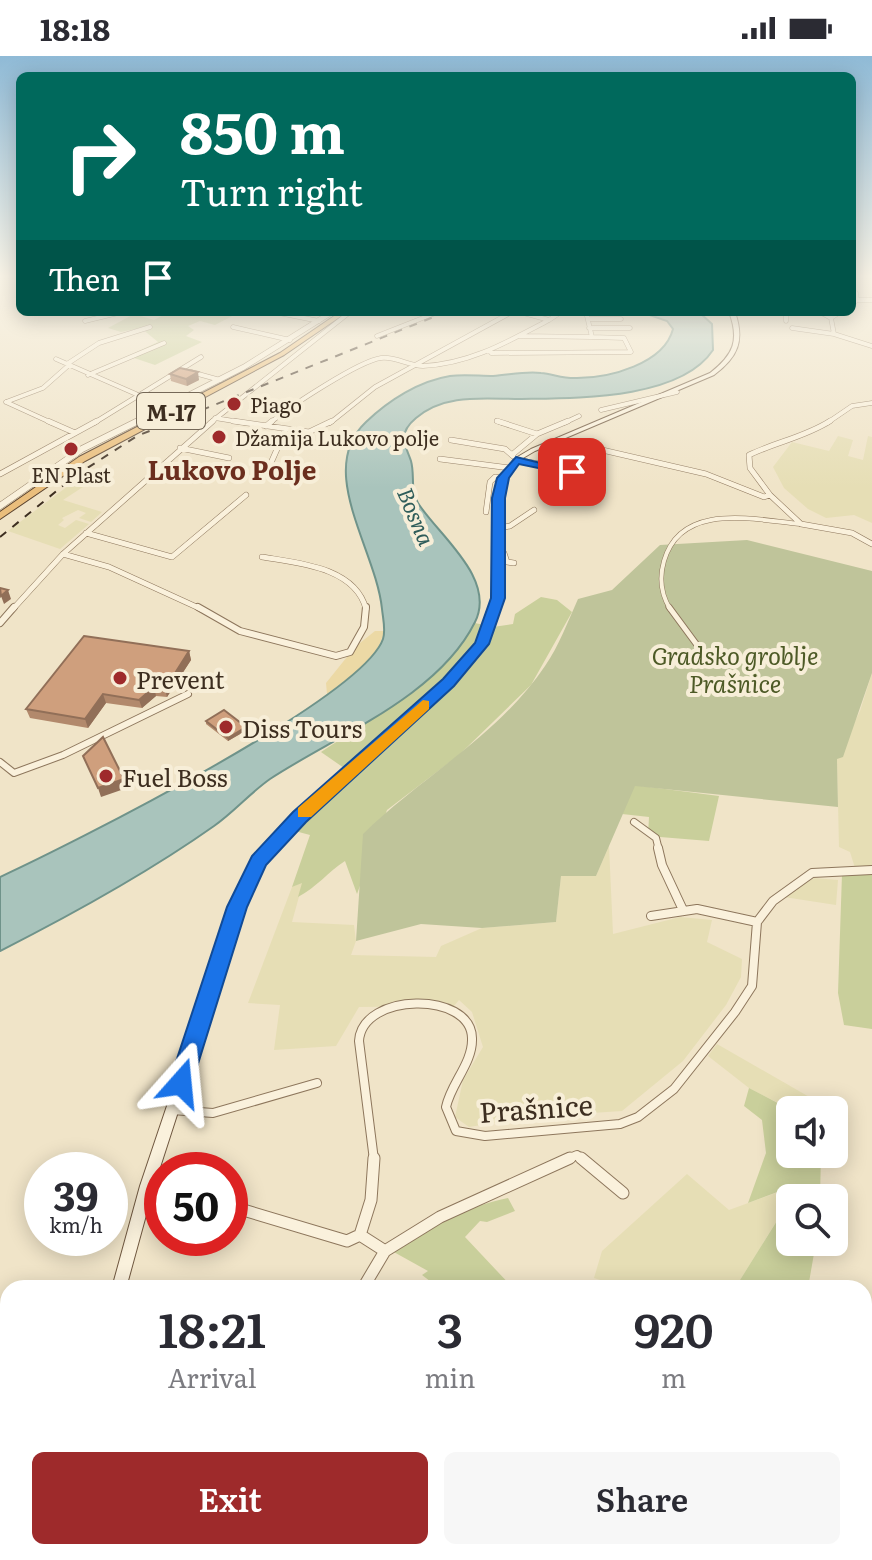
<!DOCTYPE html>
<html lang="en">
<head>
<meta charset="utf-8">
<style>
	:root { --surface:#fff; --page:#f7f7f7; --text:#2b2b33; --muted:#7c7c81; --accent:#9e2a2b }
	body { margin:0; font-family:Literata,serif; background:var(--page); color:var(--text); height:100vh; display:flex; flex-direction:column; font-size:30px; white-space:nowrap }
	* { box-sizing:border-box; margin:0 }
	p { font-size:26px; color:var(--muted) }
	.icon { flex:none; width:44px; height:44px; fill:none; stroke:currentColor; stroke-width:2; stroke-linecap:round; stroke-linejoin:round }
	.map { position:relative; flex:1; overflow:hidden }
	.sheet { position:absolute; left:0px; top:1224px; width:872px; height:280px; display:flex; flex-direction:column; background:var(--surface); border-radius:24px 24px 0 0; box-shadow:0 4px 20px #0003 }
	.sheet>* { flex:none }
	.guide { position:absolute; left:16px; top:16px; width:840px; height:244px; border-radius:12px; box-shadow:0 4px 20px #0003; background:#00695c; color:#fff; overflow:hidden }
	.buttons { position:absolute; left:776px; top:1040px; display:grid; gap:16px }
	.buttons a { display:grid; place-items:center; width:72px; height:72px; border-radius:12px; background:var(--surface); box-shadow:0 4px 20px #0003; font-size:40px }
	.speed { position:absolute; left:24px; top:1096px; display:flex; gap:16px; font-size:40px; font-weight:700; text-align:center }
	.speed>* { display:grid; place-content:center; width:104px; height:104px; border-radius:50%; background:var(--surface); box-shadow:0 4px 20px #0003; line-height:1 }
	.speed small { font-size:20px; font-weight:400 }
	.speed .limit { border:12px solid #d22; background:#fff; color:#111 }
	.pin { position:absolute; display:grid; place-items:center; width:68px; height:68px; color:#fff; margin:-34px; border-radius:16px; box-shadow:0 4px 12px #0006 }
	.me { position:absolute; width:88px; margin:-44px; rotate:18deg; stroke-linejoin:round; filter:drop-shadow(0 0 6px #0008) }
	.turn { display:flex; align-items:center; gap:28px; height:168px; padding:0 32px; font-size:36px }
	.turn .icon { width:104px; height:104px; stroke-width:2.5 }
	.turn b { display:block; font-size:56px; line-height:68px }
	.then { display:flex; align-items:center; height:76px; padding:0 32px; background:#0003; gap:16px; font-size:30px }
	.eta { display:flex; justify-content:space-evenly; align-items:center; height:136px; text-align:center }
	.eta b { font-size:48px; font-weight:600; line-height:56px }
	.cta { display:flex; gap:16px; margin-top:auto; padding:16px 32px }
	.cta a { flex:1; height:92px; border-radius:12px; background:var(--accent); color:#fff; font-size:32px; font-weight:600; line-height:92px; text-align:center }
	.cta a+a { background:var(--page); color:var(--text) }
	.status { display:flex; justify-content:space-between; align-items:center; height:56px; padding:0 40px; background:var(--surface); direction:ltr }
	.status svg { height:22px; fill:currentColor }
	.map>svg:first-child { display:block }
</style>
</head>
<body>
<div class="status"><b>18:18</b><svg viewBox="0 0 49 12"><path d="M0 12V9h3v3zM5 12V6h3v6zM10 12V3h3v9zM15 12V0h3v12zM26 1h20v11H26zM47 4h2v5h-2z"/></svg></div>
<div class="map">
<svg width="872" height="1504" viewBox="0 0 872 1504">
	<rect width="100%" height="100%" fill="#f0e4c8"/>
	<path fill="#e6deb5" d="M838,380L853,384L848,400L863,404L868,380L872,381V467L854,459L826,462L808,453L784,432L773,411L792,386L829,395Z
		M76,424L89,427L63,444L102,456L91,466L79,462L86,457L78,454L62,462L64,464L58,469L65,472L76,464L89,468L60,493L8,475Z
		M872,617V812H855L850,796L839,791L837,702L860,655Z
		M609,790L613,878L680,861L712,864L707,886L742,903L741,921L726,949L683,1005L622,1055L532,1061L469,1071L455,1061L463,1024L483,991L472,956L459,944L454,950L359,951L336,990L274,994L280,949L248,947L292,831L303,826L292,866L354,869L356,885L351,899L436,901L441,890L482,872L556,866L561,820H596Z
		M814,822L838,824L836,849L784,841Z
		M717,988L825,1050V1054H792L749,1032L708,1000Z
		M687,1118L729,1154L781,1135L791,1142L735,1232H624L594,1222L602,1195Z
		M688,1496H807L818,1504H687Z"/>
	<path fill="#c9cf9b" d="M169,256H198L192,259C209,263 221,254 238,257L215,269L200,265L188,270L194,274L186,280L202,286L155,309L128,300L158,286L141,272L121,276L108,272L134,258L154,264Z
		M541,541L557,544L572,556L531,629L459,699L387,754L357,838L345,805C328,816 317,831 298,841L302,827L292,831L310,779L295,775L350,723L344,712L321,696C378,659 436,624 475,567L493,571L513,568L515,558Z
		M634,729L719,740L709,785L648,780L649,761L622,758Z
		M842,818H872V973L844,969L838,937Z
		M749,1032L791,1054L790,1098H821L820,1142H791L780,1135L748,1147L766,1097L762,1064L744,1050Z
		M508,1142L515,1155L487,1166L480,1165L465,1181L513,1232H439L422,1219L428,1215L392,1195C428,1172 466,1150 508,1142Z
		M790,1144V1186H816L808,1232H735Z
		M864,1389L872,1397V1504L812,1502L807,1496H864Z
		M454,1496L484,1498L688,1496L687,1504H455Z"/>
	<path fill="#ecd9a5" d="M375,575H384C378,604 350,621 327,638L326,627L355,591Z"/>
	<path fill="#bfc49a" d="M747,484L872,515V617L843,701L837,703L838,751L635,730L596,820H561L556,866L482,872L421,868L356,885L363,778C422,720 498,680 545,610C559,590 568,565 578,543L612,534L660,489Z"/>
	<path fill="#a9c4bc" stroke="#6f938a" stroke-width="2" d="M641,256L701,258L712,268L713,294C680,344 575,342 520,343C484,343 445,337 416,362C410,367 404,374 404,382C404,390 409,398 411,405C415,419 410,435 418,447C437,478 497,522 475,566C438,641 335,680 270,723C250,737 234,756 214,770C149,816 71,859 0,895V821C67,790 362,643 383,583C386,574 383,563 382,553C376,493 315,414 366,366C389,344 419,325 450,320C464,318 479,320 493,320C509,319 525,315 541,317C553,318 564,323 577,322C609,322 664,308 673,273L667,265Z"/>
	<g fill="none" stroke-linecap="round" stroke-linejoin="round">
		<g stroke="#8d765c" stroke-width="5">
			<path id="pedestrian-far1" d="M670,553C661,538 659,522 664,505C681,445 755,464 801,468"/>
		</g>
		<g stroke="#8d765c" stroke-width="7">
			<path id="pedestrian" d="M669,551L697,589"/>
		</g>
		<g stroke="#8d765c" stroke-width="5">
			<path id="minor-far4" d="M857,244H872
				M852,248L857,244L856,237
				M274,256L319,265
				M786,256V265
				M820,256L831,262
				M834,256L837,258L831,262L834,278L872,290
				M588,263H621
				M549,264L561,256
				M85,265L122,256
				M233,271L290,284
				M589,272H630
				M792,272L834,278
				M377,280L438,256
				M521,280L592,281L586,256H592
				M491,297L631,296L624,282L592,281
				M56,303L136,338
				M67,308L99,287L150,271
				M191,316L220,324
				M88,319L164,287
				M6,346L43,332L69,309
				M6,346L52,367
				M601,354L677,336
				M215,362L246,367
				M497,365L502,367
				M94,367L201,301
				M210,367L350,256
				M270,367C289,351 359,305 381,302C395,300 409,310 423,310C470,308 509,285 549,264L520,256
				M330,367L375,331L512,256
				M564,367L579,360
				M827,367L852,350L872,347"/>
		</g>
		<g stroke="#8d765c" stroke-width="6">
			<path id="minor-far3" d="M48,365L73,376
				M233,365L309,376L332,365
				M497,365L537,378
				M266,370L272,365
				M451,384L505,393L513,400
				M559,384L706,418L764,441L770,439L750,412L749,399C776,386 805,381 830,365
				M180,392L229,402
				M513,398L537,378L568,365
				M440,403L510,412
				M516,404L564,412L600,424
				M270,409L286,373
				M0,418L97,365
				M770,439L801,468L852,477L872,488
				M486,456L490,426L495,421L503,422
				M499,472L510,470L534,454
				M86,477L172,501L246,439
				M499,496L504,497L507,506L514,507
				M63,498L109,511L201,553
				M262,501C298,507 355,511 366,553
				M13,553L63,498L213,365"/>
		</g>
		<g stroke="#8d765c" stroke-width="8">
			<path id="minor-far2" d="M198,551L240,575L336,600L350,596L364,571L366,551
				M0,567L14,551
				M0,706L14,717L63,699L188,638
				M634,766L656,782L659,794"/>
		</g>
		<g stroke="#8d765c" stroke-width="10">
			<path id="minor-far1" d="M658,792L662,809L683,854
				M651,860L697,853L757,866
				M172,1054L213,1057L317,1027
				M374,1104L359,985C362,936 471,935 472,982C473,1007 451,1027 446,1051L456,1075L485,1080L620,1068L638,1061L674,1033L735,956L752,930L757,866L773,845L812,817L872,814
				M565,1104L577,1099L583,1104"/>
		</g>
		<g stroke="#8d765c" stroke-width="13">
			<path id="minor" d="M581,1102L623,1137
				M143,1144H162
				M230,1150L347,1185L360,1179L371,1144L374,1102
				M360,1179L385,1195L440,1161L570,1102
				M363,1232L385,1195
				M260,1504L262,1496"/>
		</g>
		<g stroke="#8d765c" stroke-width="6">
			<path id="tertiary-far1" d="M134,367L244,311L332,256"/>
		</g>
		<g stroke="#8d765c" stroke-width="7">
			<path id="tertiary" d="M0,450L82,393L138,365"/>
		</g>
		<g stroke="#6f573f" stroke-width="2">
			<path id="secondary" d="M729,256H735C745,285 738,301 714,319L535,395L518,405L504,427L502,542L486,588L451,629L288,779L263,808L252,827L154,1130L126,1232H112L140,1130L242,827L255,802L280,773L445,625L478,587L494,542L498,427L514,403L531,393L710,317C733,299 740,285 729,256Z
				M42,1496H60L58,1504H40Z"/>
		</g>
		<g stroke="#5b4430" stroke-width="2">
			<path id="trunk" d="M340,256H347L284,299L85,405L0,463V456L79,401L280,297Z"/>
		</g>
		<use href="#pedestrian-far1" stroke="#faf1dc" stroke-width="4"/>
		<use href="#pedestrian" stroke="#faf1dc" stroke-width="5"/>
		<use href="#minor-far4" stroke="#faf1dc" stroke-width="4"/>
		<use href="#minor-far3" stroke="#faf1dc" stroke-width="5"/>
		<use href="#minor-far2" stroke="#faf1dc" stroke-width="6"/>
		<use href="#minor-far1" stroke="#faf1dc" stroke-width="8"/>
		<use href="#minor" stroke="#faf1dc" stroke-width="11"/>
		<use href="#tertiary-far1" stroke="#faf1dc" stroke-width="5"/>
		<use href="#tertiary" stroke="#faf1dc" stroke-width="6"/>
		<use href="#secondary" fill="#faf1dc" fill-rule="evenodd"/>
		<use href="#trunk" fill="#eabe7c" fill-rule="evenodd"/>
		<path stroke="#3d2e20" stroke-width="2" stroke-dasharray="8 8" stroke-linecap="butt" d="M0,481L75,420L137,380L446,256"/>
	</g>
	<path fill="#b2896c" d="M170,318L199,324L187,330L171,325Z
		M189,595L191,604L167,641L156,640L142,652L106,647L88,672L30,662L26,653Z
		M206,665L247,674L228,685L206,668Z"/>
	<path fill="#916f58" d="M198,316L199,324L187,330L186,323Z
		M8,534L11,543L4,548L1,540Z
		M189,595L191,604L167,641L165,633Z
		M154,631L156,640L142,652L139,644Z
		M103,638L106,647L88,672L85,663Z
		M246,671L247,674L228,685V682Z
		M124,723L127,732L101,741L98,732Z"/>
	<path fill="#cf9f7d" stroke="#916f58" stroke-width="2" d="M180,312L198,316L186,323L170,318Z
		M0,532L8,534L1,540Z
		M84,580L189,595L165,633L154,631L139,644L103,638L85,663L26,653Z
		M224,654L246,671L228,682L206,665Z
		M103,681L124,723L98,732L83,700Z"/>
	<linearGradient id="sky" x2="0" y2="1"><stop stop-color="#8fbad6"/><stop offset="0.51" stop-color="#f8f3e6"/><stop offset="1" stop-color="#f8f3e6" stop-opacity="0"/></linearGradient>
	<rect width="872" height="432" fill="url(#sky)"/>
	<path fill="#1a73e8" stroke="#114b97" stroke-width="2" d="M516,401L578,416L572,419L519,408L509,422L505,442V542L489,588L454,630L306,766L266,809L247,851L192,1027L189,1035L181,1038L173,1035L169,1027L227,851L252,800L293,756L443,623L475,587L491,542L492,442L497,422Z"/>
	<path fill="#f59e0b" d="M423,644L429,645V653L311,761H298V752Z"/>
	<g fill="#9e2a2b" stroke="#f7eed8" stroke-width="3">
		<circle cx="234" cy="348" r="8"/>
		<circle cx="219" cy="381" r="8"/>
		<circle cx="71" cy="393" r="8"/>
		<circle cx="120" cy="622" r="8"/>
		<circle cx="226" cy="671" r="8"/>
		<circle cx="106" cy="720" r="8"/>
	</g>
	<g text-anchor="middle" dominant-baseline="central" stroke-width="8" stroke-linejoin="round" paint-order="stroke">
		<g font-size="20" fill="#3d2e20" stroke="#f7eed8" text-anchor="start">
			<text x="250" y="348">Piago</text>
			<text x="235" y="381">Džamija Lukovo polje</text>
			<text x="71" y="418" text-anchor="middle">EN Plast</text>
		</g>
		<rect fill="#f7eed8" stroke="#756857" stroke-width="2" x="137" y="337" width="68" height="36" rx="6"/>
		<g font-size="22" font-weight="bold" fill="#3d2e20">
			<text x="171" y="355">M-17</text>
		</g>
		<g font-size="22" font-style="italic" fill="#2f5d5a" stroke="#f7eed8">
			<text transform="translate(417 460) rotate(67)">Bosna</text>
		</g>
		<g font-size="24" font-style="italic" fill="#4d5a26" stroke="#f7eed8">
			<text x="735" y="598">Gradsko groblje<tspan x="735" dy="28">Prašnice</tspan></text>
		</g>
		<g font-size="24" fill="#3d2e20" stroke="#f7eed8" text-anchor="start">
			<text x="136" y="622">Prevent</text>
			<text x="242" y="671">Diss Tours</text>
			<text x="122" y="720">Fuel Boss</text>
		</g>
		<g font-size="26" font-weight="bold" fill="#6b2e1e" stroke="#f7eed8">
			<text x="232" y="412">Lukovo Polje</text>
		</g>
		<g font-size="28" fill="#3d2e20" stroke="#f7eed8">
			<text transform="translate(536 1051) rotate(-4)">Prašnice</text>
		</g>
	</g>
</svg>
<div class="buttons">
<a><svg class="icon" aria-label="sound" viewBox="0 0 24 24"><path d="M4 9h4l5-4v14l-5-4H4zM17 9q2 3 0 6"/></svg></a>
<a><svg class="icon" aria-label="search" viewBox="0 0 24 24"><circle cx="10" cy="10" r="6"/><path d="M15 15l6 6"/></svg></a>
</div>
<div class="speed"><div>39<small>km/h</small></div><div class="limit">50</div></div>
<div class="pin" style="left:572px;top:416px;background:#d93025"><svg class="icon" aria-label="arrive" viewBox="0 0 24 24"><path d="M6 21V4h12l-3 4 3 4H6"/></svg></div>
<svg class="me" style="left:181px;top:1027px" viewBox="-20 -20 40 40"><path d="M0-17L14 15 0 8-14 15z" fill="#1a73e8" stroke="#fff" stroke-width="4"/></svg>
<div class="guide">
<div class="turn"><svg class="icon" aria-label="right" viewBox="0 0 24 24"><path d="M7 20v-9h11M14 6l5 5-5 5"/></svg><div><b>850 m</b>Turn right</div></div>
<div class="then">Then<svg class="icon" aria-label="arrive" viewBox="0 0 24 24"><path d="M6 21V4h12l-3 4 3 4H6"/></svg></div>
</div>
<section class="sheet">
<div class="eta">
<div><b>18:21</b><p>Arrival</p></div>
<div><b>3</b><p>min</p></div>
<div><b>920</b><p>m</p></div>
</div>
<div class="cta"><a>Exit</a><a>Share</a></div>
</section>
</div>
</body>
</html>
